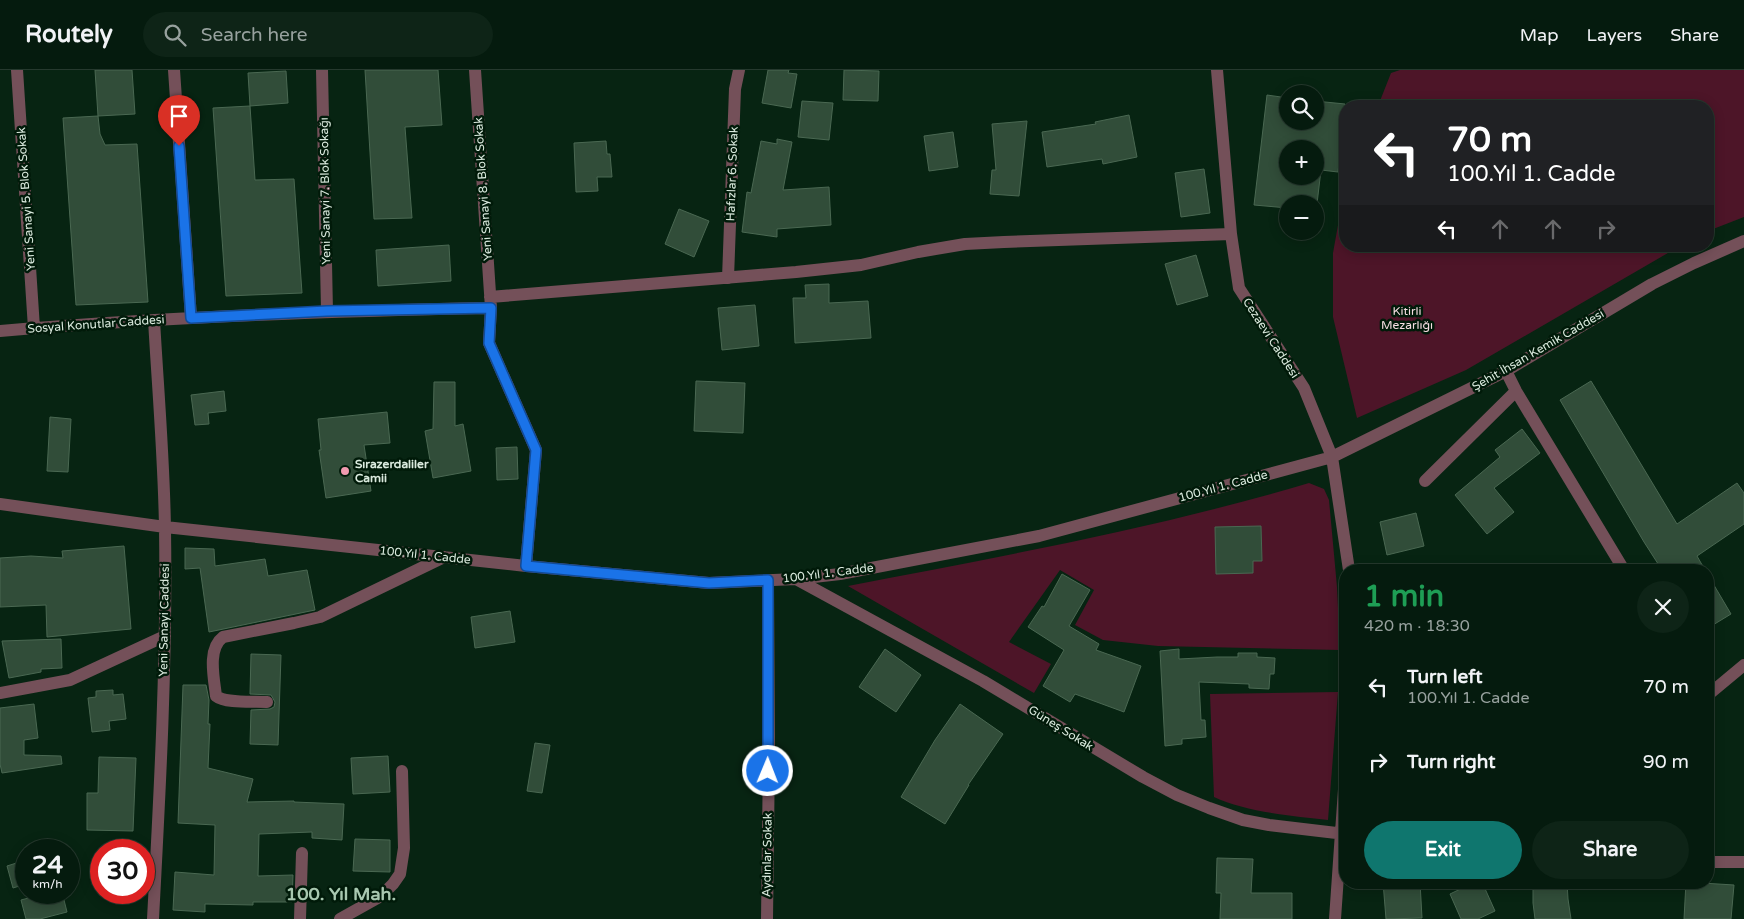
<!DOCTYPE html>
<html lang="en">
<head>
<meta charset="utf-8">
<style>
	:root { --surface:#051b0e; --page:#0e2417; --text:#f1f3f6; --muted:#97a19e; --line:#26392e; --accent:#0f766e }
	body { margin:0; font-family:"Varela Round",sans-serif; background:var(--page); color:var(--text); height:100vh; display:flex; flex-direction:column; font-size:19px; white-space:nowrap }
	* { box-sizing:border-box; margin:0 }
	p { font-size:16px; color:var(--muted) }
	.icon { flex:none; width:28px; height:28px; fill:none; stroke:currentColor; stroke-width:2; stroke-linecap:round; stroke-linejoin:round }
	.map { position:relative; flex:1; overflow:hidden }
	.side { position:absolute; left:1339px; top:494px; width:375px; height:325px; display:flex; flex-direction:column; background:var(--surface); border-radius:20px; box-shadow:0 2px 12px #0003,0 0 0 1px var(--line) }
	.side>* { flex:none }
	.banner { position:absolute; left:1339px; top:30px; width:375px; height:152px; border-radius:20px; box-shadow:0 2px 12px #0003,0 0 0 1px var(--line); background:#202124; color:#fff; overflow:hidden }
	.tools { position:absolute; left:1279px; top:15px; display:grid; gap:10px }
	.tools a { display:grid; place-items:center; width:45px; height:45px; border-radius:50%; background:var(--surface); box-shadow:0 2px 12px #0003,0 0 0 1px var(--line); font-size:25px }
	.speed { position:absolute; left:15px; top:769px; display:flex; gap:10px; font-size:25px; font-weight:700; text-align:center }
	.speed>* { display:grid; place-content:center; width:65px; height:65px; border-radius:50%; background:var(--surface); box-shadow:0 2px 12px #0003,0 0 0 1px var(--line); line-height:1 }
	.speed small { font-size:12px; font-weight:400 }
	.speed .limit { border:8px solid #d22; background:#fff; color:#111 }
	.pin { position:absolute; display:grid; place-items:center; width:42px; height:42px; color:#fff; margin:-51px -21px; border-radius:50% 50% 50% 0; rotate:-45deg; box-shadow:0 0 5px #0007 }
	.pin .icon { rotate:45deg }
	.me { position:absolute; width:55px; margin:-28px; rotate:1deg; stroke-linejoin:round; filter:drop-shadow(0 0 4px #0008) }
	.turn { display:flex; align-items:center; gap:18px; height:105px; padding:0 25px; font-size:22px }
	.turn .icon { width:65px; height:65px; stroke-width:2.5 }
	.turn b { display:block; font-size:35px; line-height:42px }
	.lanes { display:flex; align-items:center; height:48px; padding:0 25px; background:#0003; justify-content:center; gap:25px; direction:ltr }
	.lanes .off { opacity:.35 }
	.round { display:grid; place-items:center; flex:none; width:52px; height:52px; border-radius:26px; background:var(--page) }
	.headline { display:flex; align-items:center; justify-content:space-between; height:85px; padding:0 25px }
	h1 { font-size:30px; font-weight:700; line-height:38px; color:#1e9e55 }
	.cta { display:flex; gap:10px; margin-top:auto; padding:10px 25px }
	.cta a { flex:1; height:58px; border-radius:30px; background:var(--accent); color:#fff; font-size:20px; font-weight:700; line-height:58px; text-align:center }
	.cta a+a { background:var(--page); color:var(--text) }
	ul { padding:0; list-style:none }
	li { display:flex; align-items:center; gap:15px; height:75px; padding:0 25px }
	li div { flex:1 }
	li b { display:block; font-size:19px }
	li em { font-style:normal }
	header { display:flex; align-items:center; gap:30px; box-sizing:border-box; height:70px; padding:0 25px; background:var(--surface); border-bottom:1px solid var(--line) }
	header strong { font-size:24px }
	nav { display:flex; gap:28px; margin-inline-start:auto; font-size:18px }
	.search { width:350px; height:45px; background:var(--page); display:flex; align-items:center; gap:12px; box-sizing:border-box; padding:0 18px; border-radius:28px; color:var(--muted); font-size:19px }
	.map>svg:first-child { display:block }
</style>
</head>
<body>
<header>
<strong>Routely</strong>
<div class="search"><svg class="icon" aria-label="search" viewBox="0 0 24 24"><circle cx="10" cy="10" r="6"/><path d="M15 15l6 6"/></svg>Search here</div>
<nav><a>Map</a><a>Layers</a><a>Share</a></nav>
</header>
<div class="map">
<svg width="1744" height="849" viewBox="0 0 1744 849">
	<rect width="100%" height="100%" fill="#072412"/>
	<path fill="#4d1528" d="M1400,0H1744V147L1708,161V36H1378L1391,3Z
		M1345,116V176H1680L1466,300L1357,348L1333,247V183Z
		M1309,413L1324,419L1329,430L1337,517L1340,580L1158,576L1103,570L1075,555L1094,520L1060,500L1009,572L1051,594L1034,623L848,516C1003,486 1158,458 1309,413Z
		M1338,622L1328,750C1294,746 1245,742 1214,727L1210,624Z"/>
	<path fill="#314d39" stroke="#4a6852" fill-rule="evenodd" d="M95,0H132L135,44L98,46Z
		M365,0H438L442,55L405,57L412,148L374,149Z
		M768,0H789L788,3L797,4L791,38L762,33Z
		M844,0L879,1L878,31L843,30Z
		M286,1L288,33L250,36L248,3Z
		M1267,25L1288,28V51H1315V31L1345,34L1338,102L1321,100L1316,142H1315V134H1288V138L1254,135ZM1288,79H1315V106H1288Z
		M802,31L833,33L829,70L798,67Z
		M250,36L255,110L294,109L302,223L226,226L213,38Z
		M1129,45L1137,87L1103,94L1102,89L1047,97L1042,62L1096,54L1095,52Z
		M98,46L100,64L105,75L137,74L148,232L76,235L63,48Z
		M1027,51L1019,126L990,124L992,100H996L992,54Z
		M953,62L958,97L929,101L924,66Z
		M777,69L792,72L783,120L829,117L831,155L777,159V167L742,162L747,122L751,123L761,71L777,74Z
		M606,71L607,84H610L612,107H597L598,121L576,122L574,73Z
		M1204,99L1210,143L1181,147L1175,103Z
		M679,139L709,151L694,187L665,174Z
		M449,175L451,211L378,216L376,180Z
		M1196,185L1208,226L1177,235L1165,194Z
		M829,214V233L868,231L871,268L795,273L793,228H806L805,215Z
		M755,235L759,276L722,280L718,238Z
		M696,311L745,313L743,363L694,361Z
		M1591,311L1677,454L1737,413L1744,423V454L1697,486L1705,500H1662L1644,472L1560,330Z
		M434,312H455V356L463,354L471,401L433,408L425,361L433,359Z
		M224,321L226,341L208,343L209,354L195,355L191,325Z
		M387,342L390,373L364,375L371,421L326,428L319,380H321L318,349Z
		M50,347L71,349L68,402L47,401Z
		M1522,359L1540,383L1494,418L1514,442L1487,464L1455,425L1500,387L1495,380Z
		M517,377L518,409L497,410L496,378Z
		M1416,443L1424,476L1387,485L1380,452Z
		M1261,456L1262,491H1253V503L1216,504L1215,457Z
		M124,476L131,559L47,567L46,535L0,537V488L31,486L63,488L62,481Z
		M185,478L214,479L215,496L265,489L268,506L307,500L315,540L209,562L200,498L185,499Z
		M1062,504L1090,520L1069,556L1099,574L1096,580L1141,596L1124,642L1075,624L1070,632L1043,616L1064,580L1028,557L1042,536L1044,537Z
		M1708,505L1731,544L1708,558Z
		M510,541L515,572L475,578L471,547Z
		M61,569L62,598L41,599V602L9,608L2,571Z
		M885,579L921,605L896,642L859,617Z
		M1179,579V589L1217,587H1238V583H1257V587L1275,588L1274,604H1270L1269,619L1249,618V614L1199,612L1201,650H1205L1206,667L1182,669V674L1165,676L1160,581Z
		M251,584L281,585L278,675L250,674L251,640L270,639L274,637L275,632L271,625L250,624Z
		M183,615H206L209,630L208,654H210L208,698L253,709L247,732L294,731V732L344,734L342,770L312,768V762L259,764L258,806L293,805L292,832H253V835L205,834V842L173,840L175,802L214,805L215,755L178,753Z
		M113,620V625L123,624L126,649L109,651L110,660L92,662L88,628L96,627V621Z
		M34,634L38,668L24,670V685L61,686L62,694L2,703L0,694V638Z
		M960,634L1003,664L968,715H969L945,754L901,727L935,670Z
		M535,673L550,675L542,723L527,721Z
		M388,686L390,722L353,724L351,688Z
		M99,687L136,688L133,761L87,760V723H98Z
		M355,769L390,770V802L353,801Z
		M1217,788L1253,789L1251,823H1292V849H1220L1221,823H1216Z
		M26,790V814L13,818L7,796Z
		M1383,812H1420L1422,848L1386,849Z
		M1475,812H1482L1495,841L1478,849H1461L1450,824Z
		M1533,812H1567L1568,829L1571,849H1535L1533,833Z
		M1686,812L1734,815L1731,849H1684Z
		M51,822H62L67,842L40,849H26L21,830Z"/>
	<g fill="none" stroke-linecap="round" stroke-linejoin="round">
		<path stroke="#745059" stroke-width="12" d="M17,0L34,258
			M174,0L191,248
			M322,0L327,241
			M475,0L491,238L489,273L536,380L526,496
			M1217,0L1231,164L1239,218L1304,318L1332,387L1349,500
			M728,208L735,19L739,0
			M490,227L796,202L861,195L918,182L965,174L1004,172L1231,164
			M0,261C163,247 327,241 491,238
			M1506,301L1516,321L1624,500
			M1425,411L1516,321
			M0,434L165,457L526,496L709,513L796,509L840,504L1039,466L1332,387L1506,301L1652,214L1694,193L1744,171
			M796,509L983,611L1143,707L1177,725L1209,738L1243,750L1269,755L1345,764
			M0,623L70,610L165,566
			M1708,625L1744,595
			M267,632C254,631 226,634 216,626C214,608 207,579 223,567L294,553L320,547L444,487
			M1708,792H1744
			M153,849C160,719 167,589 165,459C164,389 158,320 154,250
			M300,849L302,783
			M340,849L381,826L393,814L400,804L404,778L402,701
			M767,849L769,683L768,510
			M1335,849L1345,705"/>
	</g>
	<g fill="none" stroke-linecap="round" stroke-linejoin="round">
		<g stroke="#114b97" stroke-width="12">
			<path id="route" d="M179,76L191,248L327,241L491,238L489,273L536,380L526,496L709,513L768,510V701"/>
		</g>
		<use href="#route" stroke="#1a73e8" stroke-width="9"/>
	</g>
	<circle fill="#f19ab0" stroke="#001a09" stroke-width="2" cx="345" cy="401" r="5"/>
	<g text-anchor="middle" dominant-baseline="central" stroke-width="5" stroke-linejoin="round" paint-order="stroke">
		<g font-size="12" fill="#daeade" stroke="#001a09">
			<text transform="translate(732 104) rotate(-88)">Hafızlar 6. Sokak</text>
			<text transform="translate(483 119) rotate(-94)">Yeni Sanayi 8. Blok Sokak</text>
			<text transform="translate(325 121) rotate(-91)">Yeni Sanayi 7. Blok Sokağı</text>
			<text transform="translate(26 129) rotate(-94)">Yeni Sanayi 5. Blok Sokak</text>
			<text transform="translate(96 254) rotate(-4)">Sosyal Konutlar Caddesi</text>
			<text transform="translate(1271 268) rotate(57)">Cezaevi Caddesi</text>
			<text transform="translate(1538 280) rotate(-30)">Şehit İhsan Kemik Caddesi</text>
			<text transform="translate(1223 416) rotate(-15)">100.Yıl 1. Cadde</text>
			<text transform="translate(425 485) rotate(6)">100.Yıl 1. Cadde</text>
			<text transform="translate(828 503) rotate(-7)">100.Yıl 1. Cadde</text>
			<text transform="translate(164 550) rotate(-89)">Yeni Sanayi Caddesi</text>
			<text transform="translate(1061 658) rotate(32)">Güneş Sokak</text>
			<text transform="translate(767 785) rotate(-89)">Aydınlar Sokak</text>
		</g>
		<g font-size="12" fill="#f6dde2" stroke="#001a09">
			<text x="1407" y="241">Kitirli<tspan x="1407" dy="14">Mezarlığı</tspan></text>
		</g>
		<g font-size="12" font-weight="bold" fill="#daeade" stroke="#001a09" text-anchor="start">
			<text x="355" y="394">Sırazerdaliler<tspan x="355" dy="14">Camii</tspan></text>
		</g>
		<g font-size="18" font-weight="bold" fill="#a8c8b0" stroke="#001a09">
			<text x="341" y="824">100. Yıl Mah.</text>
		</g>
	</g>
</svg>
<div class="tools">
<a><svg class="icon" aria-label="search" viewBox="0 0 24 24"><circle cx="10" cy="10" r="6"/><path d="M15 15l6 6"/></svg></a>
<a>+</a>
<a>−</a>
</div>
<div class="speed"><div>24<small>km/h</small></div><div class="limit">30</div></div>
<div class="pin" style="left:179px;top:76px;background:#d93025"><svg class="icon" aria-label="arrive" viewBox="0 0 24 24"><path d="M6 21V4h12l-3 4 3 4H6"/></svg></div>
<svg class="me" style="left:768px;top:701px" viewBox="-20 -20 40 40"><circle r="17" fill="#1a73e8" stroke="#fff" stroke-width="3"/><path d="M0-11L8 9 0 5-8 9z" fill="#fff"/></svg>
<div class="banner">
<div class="turn"><svg class="icon" aria-label="left" viewBox="0 0 24 24"><path d="M17 20v-9H6M10 6l-5 5 5 5"/></svg><div><b>70 m</b>100.Yıl 1. Cadde</div></div>
<div class="lanes"><svg class="icon" aria-label="left" viewBox="0 0 24 24"><path d="M17 20v-9H6M10 6l-5 5 5 5"/></svg><svg class="icon off" aria-label="ahead" viewBox="0 0 24 24"><path d="M12 20V5M6 11l6-6 6 6"/></svg><svg class="icon off" aria-label="ahead" viewBox="0 0 24 24"><path d="M12 20V5M6 11l6-6 6 6"/></svg><svg class="icon off" aria-label="right" viewBox="0 0 24 24"><path d="M7 20v-9h11M14 6l5 5-5 5"/></svg></div>
</div>
<section class="side">
<div class="headline"><div><h1>1 min</h1><p>420 m · 18:30</p></div><a class="round"><svg class="icon" aria-label="close" viewBox="0 0 24 24"><path d="M6 6l12 12M18 6L6 18"/></svg></a></div>
<ul>
<li><svg class="icon" aria-label="left" viewBox="0 0 24 24"><path d="M17 20v-9H6M10 6l-5 5 5 5"/></svg><div><b>Turn left</b><p>100.Yıl 1. Cadde</p></div><em>70 m</em></li>
<li><svg class="icon" aria-label="right" viewBox="0 0 24 24"><path d="M7 20v-9h11M14 6l5 5-5 5"/></svg><div><b>Turn right</b></div><em>90 m</em></li>
</ul>
<div class="cta"><a>Exit</a><a>Share</a></div>
</section>
</div>
</body>
</html>
